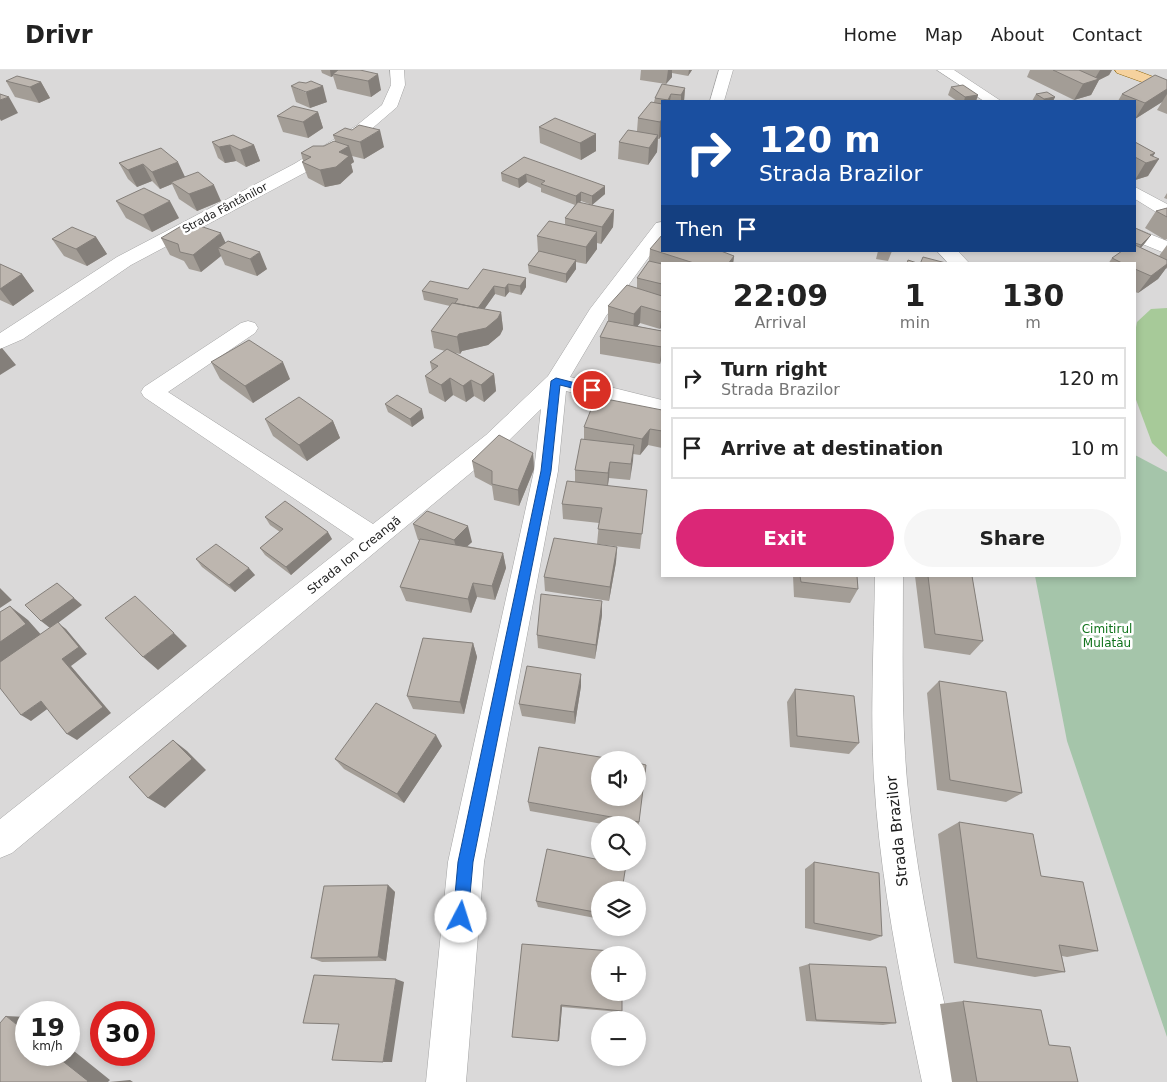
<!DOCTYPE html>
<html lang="en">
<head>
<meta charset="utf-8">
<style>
	:root { --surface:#fff; --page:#f6f6f6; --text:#222; --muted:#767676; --line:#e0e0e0; --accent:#db2777 }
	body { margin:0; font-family:"DejaVu Sans",sans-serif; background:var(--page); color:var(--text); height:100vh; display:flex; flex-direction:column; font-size:19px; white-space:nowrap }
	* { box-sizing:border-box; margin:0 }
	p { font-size:16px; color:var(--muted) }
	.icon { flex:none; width:28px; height:28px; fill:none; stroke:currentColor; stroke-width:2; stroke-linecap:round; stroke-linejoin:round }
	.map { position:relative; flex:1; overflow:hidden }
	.sheet { position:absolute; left:661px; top:192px; width:475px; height:315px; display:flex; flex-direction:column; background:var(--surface); border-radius:0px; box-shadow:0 2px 8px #0003 }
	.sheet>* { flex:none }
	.guide { position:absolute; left:661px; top:30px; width:475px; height:152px; border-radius:0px; box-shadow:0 2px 8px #0003; background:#1a4fa0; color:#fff; overflow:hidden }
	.buttons { position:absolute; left:591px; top:681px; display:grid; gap:10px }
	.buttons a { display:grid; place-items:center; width:55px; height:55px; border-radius:50%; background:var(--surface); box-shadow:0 2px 8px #0003; font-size:25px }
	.speed { position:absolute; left:15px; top:931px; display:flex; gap:10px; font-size:25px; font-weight:700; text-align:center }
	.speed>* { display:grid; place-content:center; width:65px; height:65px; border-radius:50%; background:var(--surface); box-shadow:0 2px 8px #0003; line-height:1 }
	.speed small { font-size:12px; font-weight:400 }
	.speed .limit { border:8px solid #d22; background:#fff; color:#111 }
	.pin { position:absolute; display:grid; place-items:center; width:42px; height:42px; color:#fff; margin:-21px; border:2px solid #fff; border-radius:50%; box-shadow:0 1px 5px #0007 }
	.me { position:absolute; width:55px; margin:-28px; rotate:5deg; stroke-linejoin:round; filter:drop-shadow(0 0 4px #0008) }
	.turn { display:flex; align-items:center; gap:18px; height:105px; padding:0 15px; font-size:22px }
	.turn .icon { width:65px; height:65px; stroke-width:2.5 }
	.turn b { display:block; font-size:35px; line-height:42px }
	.then { display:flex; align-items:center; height:48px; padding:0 15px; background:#0003; gap:10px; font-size:19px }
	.eta { display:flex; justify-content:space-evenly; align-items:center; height:85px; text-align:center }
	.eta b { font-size:30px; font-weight:800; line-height:35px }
	.cta { display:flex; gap:10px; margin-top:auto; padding:10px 15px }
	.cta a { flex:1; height:58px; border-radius:30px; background:var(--accent); color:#fff; font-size:20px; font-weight:800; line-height:58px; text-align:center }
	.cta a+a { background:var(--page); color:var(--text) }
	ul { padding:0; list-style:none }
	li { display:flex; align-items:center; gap:15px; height:62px; margin:0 10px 8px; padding:0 5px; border:2px solid var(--line); border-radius:0px }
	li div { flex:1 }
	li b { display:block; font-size:19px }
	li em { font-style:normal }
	header { display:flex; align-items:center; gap:30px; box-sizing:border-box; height:70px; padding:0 25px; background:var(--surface); border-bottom:1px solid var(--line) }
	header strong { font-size:24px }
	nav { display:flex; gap:28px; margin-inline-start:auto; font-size:18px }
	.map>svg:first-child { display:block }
</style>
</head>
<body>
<header>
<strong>Drivr</strong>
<nav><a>Home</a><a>Map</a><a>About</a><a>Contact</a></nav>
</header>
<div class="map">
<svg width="1167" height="1012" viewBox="0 0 1167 1012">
	<rect width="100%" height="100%" fill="#edeae2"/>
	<path fill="#dad9d9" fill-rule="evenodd" d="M0,0H1167V1012H0ZM662,31H1135V181H662ZM662,194H1135V506H662ZM600,690H638V728H600ZM600,755H638V792H600ZM600,820H638V858H600ZM600,885H638V922H600ZM26,942H69V985H26ZM101,942H144V985H101ZM600,950H638V988H600Z"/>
	<path fill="#a7ca99" d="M1167,238V387L1152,373L1135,327V263L1137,252L1151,239Z"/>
	<path fill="#a5c5aa" d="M1135,385L1167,402V967L1067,671L1035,506H1135Z"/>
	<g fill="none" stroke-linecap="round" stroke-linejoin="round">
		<g stroke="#a3a3a3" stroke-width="1">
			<path id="minor" d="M390,0H404L405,15L397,37L368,62L306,102L131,195L23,269L0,279V263L117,187L294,94L356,56L382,35L391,15Z
				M719,0H733L724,31H710Z
				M937,0H954L1001,31H984Z
				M1135,117L1167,134V146L1161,145L1135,129Z
				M662,152V169L606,246L570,307L662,330V346L566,321L558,401L484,792L466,1012H426L448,792L534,401L541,339L502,377L12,783L0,788V749L354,469L144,327L141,322L144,317L241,253L248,251L255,253L258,258L255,263L168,322L373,454L486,365L548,306L590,239L656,153Z
				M1135,158L1167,171V184L1135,171Z
				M937,181H958L970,194H949Z
				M875,506H903C903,575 901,642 907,711C917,813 939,912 962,1012H922C901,912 880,810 874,708C870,640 874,574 875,506Z"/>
		</g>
		<g stroke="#8c6308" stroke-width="1">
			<path id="major" d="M1115,0H1135L1167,12V21L1117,3Z"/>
		</g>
		<use href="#minor" fill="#fff" fill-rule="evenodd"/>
		<use href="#major" fill="#f6d29e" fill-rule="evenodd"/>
	</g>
	<path fill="#a39d96" d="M321,0H360L381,20L371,27L337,19L333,6L331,7L322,3Z
		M641,0H692L688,6L672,3V7L666,14L640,10Z
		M1030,0H1112L1109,5L1099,10L1091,25L1074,30L1027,7Z
		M1167,10V44L1157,40L1162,32L1135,49V31H1118L1122,24Z
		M6,11L41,12L50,28L39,33L15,27Z
		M291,16L327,32L310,38L296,32Z
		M951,17L978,25L976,31H957L948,25Z
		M685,18L684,31H670L671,24L670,31H662V65L659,69H658L657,82L648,95L618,89L619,72L637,61L638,48L654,32L655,28Z
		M1036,24L1055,27L1053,31H1032Z
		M318,42L323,58L308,68L283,62L277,46Z
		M539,57L596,64V81L581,90L540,73Z
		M333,65L384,77L364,89L352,86L354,92L351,94L353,102L340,114L325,117L308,108L302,92L303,91L301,83L324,76L335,71Z
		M212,72L254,75L260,91L246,97L236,91L225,93L218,88Z
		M1135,72L1155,83L1153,86L1148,106L1135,110Z
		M161,78L185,107L221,131L197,141L179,129L172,114L160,119L152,111L137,117L128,109L119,93Z
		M524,87L605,124L592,135L581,131L579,133L614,140L613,157L601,174L597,173V179L586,194L576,192V199L566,213L529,203L528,195L538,182L537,166L565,154V148L575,135L541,122V118L527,112L519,118L502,111L501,103Z
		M1167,123V129L1164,128Z
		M116,131L179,148L152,162L126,148Z
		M1167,138V169L1165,170L1145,158L1156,141Z
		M1135,158L1151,165L1141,178L1159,186L1167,175V199L1166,198L1158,209L1138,223L1135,222V194H1108L1112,188L1135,181Z
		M96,167L107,184L87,196L64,186L52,169Z
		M161,168L225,172L267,199L257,206L225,195L221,186L201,202L189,199L184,191L170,185Z
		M650,179L734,186L733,194H662V256L660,259L640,253L637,256L662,261V287L660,294L600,284V267L608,252V236L637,218V208L649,191Z
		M878,181H892L888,191L876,189Z
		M0,194L22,204L34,221L13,236L0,230Z
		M526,208V217L521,225L509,222L505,227L495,224L484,239L501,242L503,259L500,265L488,275L462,281L460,284L455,283L494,304L496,321L484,332L474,326L466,332L453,325L445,332L429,323L425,306L432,301L430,292L445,281L434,278L431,261L450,236L424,230L422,221L468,219Z
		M211,292L290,309L253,333L220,309Z
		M385,334L424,348L412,357L388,342Z
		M662,340V378L648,375L640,385L633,384L630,410L609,408L608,416L647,420L640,479L597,474L599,453L563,449L562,434L575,412V400L584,370V357Z
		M265,349L333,351L340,368L307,391L273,366Z
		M533,383L534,399L519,436L494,430L492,416L475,407L472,391Z
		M265,447L332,469L291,505L265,485L260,478L280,462L270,455Z
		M413,454L472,472L467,476L503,483L506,498L495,530L477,527L471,543L406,531L400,517L420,470H418Z
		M617,477L616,492L609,531L545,521L544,507Z
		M196,489L255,505L235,522L202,497Z
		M793,506H857L858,519L850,533L794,527Z
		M915,506H972L983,571L970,585L924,578Z
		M602,531V545L595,589L538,578L537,565Z
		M473,573L477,587L464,644L413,639L407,626Z
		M939,611L1022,723L1006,732L937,720L927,623Z
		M581,616L575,654L522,646L519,634Z
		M795,619L859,673L849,684L790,677L787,632Z
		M442,676L404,733L344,699L335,689Z
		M528,732L639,752L638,758V755H608L530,741Z
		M959,752L1098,881L1067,887L1062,886L1065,902L1035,907L954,893L938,764Z
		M814,792L882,866L870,871L805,858V799Z
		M388,815L395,822L386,891L322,892L311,888Z
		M600,820V849L538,837L536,831Z
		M522,874L622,941L620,942L562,937L559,971L515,967Z
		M809,894L896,953L883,955L806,951L799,897Z
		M963,931L1049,975L1078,1012H952L940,934Z"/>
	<path fill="#847f7a" d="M330,0H346L333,4V6L331,7Z
		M668,0H672V7L666,14Z
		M689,0H692L688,6Z
		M1100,0H1112L1109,5L1099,10L1091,25L1074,30L1083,14L1094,10Z
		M378,4L381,20L371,27L368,11Z
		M41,12L50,28L39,33L30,17Z
		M323,16L327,32L310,38L306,22Z
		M685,18L684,31H681V25Z
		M1167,19V24L1162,32L1135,49L1145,33Z
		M671,24L670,31H668V30Z
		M978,25L976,31H964L965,27Z
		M9,27L18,43L1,51L0,49V30Z
		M1055,27L1053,31H1043L1044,29Z
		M318,42L323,58L308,68L303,52Z
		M662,49V65L659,69L660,52Z
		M380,60L384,77L364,89L360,72Z
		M596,64V81L581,90L580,73Z
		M658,65L657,82L648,95L649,78Z
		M230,75L236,91L225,93L219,77Z
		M254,75L260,91L246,97L240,80Z
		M349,76L354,92L351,94L353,102L340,114L325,117L320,100L339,82Z
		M1155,83L1149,92L1159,89L1148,106L1135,110L1150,85Z
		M178,92L186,109L171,112L172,114L160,119L152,102Z
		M143,94L152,111L137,117L128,100Z
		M526,104L527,112L519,118L518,109Z
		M214,115L221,131L197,141L189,124Z
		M605,116V124L592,135V126Z
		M581,122V131L576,135V126Z
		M170,131L179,148L152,162L143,145Z
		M614,140L613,157L601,174L602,157Z
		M597,162V179L586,194V177Z
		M221,163L229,180L218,178L221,186L201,202L193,185Z
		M1151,165L1145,173L1135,184L1141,175Z
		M96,167L107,184L87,196L76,179Z
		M260,182L267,199L257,206L250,189Z
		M734,186L733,194H728Z
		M576,190V199L566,213V204Z
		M1167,194V197L1158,209L1138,223L1151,206Z
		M22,204L34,221L13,236L0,219Z
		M526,208V217L521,225L520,216Z
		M508,214L509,222L505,227V218Z
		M494,216L495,224L476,251L474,242Z
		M641,236L640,253L633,262L634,244Z
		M662,241V256L660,259L662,242Z
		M501,242L503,259L500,265L488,275L462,281L460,284L457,267L459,264Z
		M662,277V287L660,294Z
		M2,278L16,295L0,305V279Z
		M283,292L290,309L253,333L245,316Z
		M494,304L496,321L484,332L481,315Z
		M450,308L453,325L445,332L441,315Z
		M471,310L474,326L466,332L463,316Z
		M422,339L424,348L412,357L410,349Z
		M333,351L340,368L307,391L299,375Z
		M650,359L648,375L640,385L642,369Z
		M634,375L633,391L630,410L631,394Z
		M533,383L534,399L519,436L518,420Z
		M610,392L609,408L607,419L608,403Z
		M468,456L472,472L458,485L454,470Z
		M328,462L332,469L291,505L286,497Z
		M617,477L616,492L609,531L610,517Z
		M503,483L506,498L495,530L492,516Z
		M249,498L255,505L235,522L229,515Z
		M57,513L82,535L58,553L66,559L87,584L71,596L111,643L77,670L67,664L62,589L50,558L41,551Z
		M473,513L477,527L471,543L468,529Z
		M0,518L12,530L0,538Z
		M602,531V545L595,589L596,575Z
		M10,536L28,550L44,568L0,599V572Z
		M174,563L187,576L158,600L143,587Z
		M473,573L477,587L464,644L460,632Z
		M581,604V616L575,654L574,642Z
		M41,631L50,637L31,651L21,645Z
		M436,665L442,676L404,733L397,724Z
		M173,670L187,681L206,700L165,738L148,728Z
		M388,815L395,822L386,891L378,887Z
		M396,909L404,912L392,992H383Z
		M561,935L562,937L559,971H558Z
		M6,946L26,947V962Z
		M69,977L110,1010L108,1012H87L55,985H69Z
		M130,1010L133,1012H109Z"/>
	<path fill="#bdb6af" stroke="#847f7a" d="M338,0H360L378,4L368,11L333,4Z
		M1053,0H1079L1099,9L1083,14Z
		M1155,5L1167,10V19L1145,33L1122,24Z
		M17,6L41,12L30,17L6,11Z
		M311,11L323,16L306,22L291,16L299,12L306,13Z
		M662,14L685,18L681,25L671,24L668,30L655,28Z
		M963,15L978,25L965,27L951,17Z
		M1047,22L1055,27L1044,29L1036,24Z
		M0,24L9,27L0,30Z
		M651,32L662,34V49L660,52L638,48Z
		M293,36L318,42L303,52L277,46Z
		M555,48L596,64L580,73L539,57Z
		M359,55L380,60L360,72L333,65L345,58L352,60Z
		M628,60L658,65L649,78L619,72Z
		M233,65L254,75L240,80L230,75L219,77L212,72Z
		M334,71L349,76L339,82L349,86L336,97L320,100L302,92L311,87L301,83L313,76H324Z
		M1135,72L1155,83L1150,85L1159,89L1146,93L1135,87Z
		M161,78L178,92L152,102L143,94L128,100L119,93Z
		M524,87L605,116L592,126L581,122L576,126L541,114L545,111L526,104L518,109L501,103Z
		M198,102L214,115L189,124L171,112Z
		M144,118L170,131L143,145L116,131Z
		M578,132L614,140L602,157L565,148Z
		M1167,138V147L1156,141Z
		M549,151L597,162L586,177L537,166Z
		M188,152L221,163L193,185L180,182L178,174L161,168Z
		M72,157L96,167L76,179L52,169Z
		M1135,158L1151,165L1141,175L1135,173Z
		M662,165V181H721L734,186L728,194H697L650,179Z
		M228,171L260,182L250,189L218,178Z
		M1135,175L1167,190V194L1151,206L1135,199V194H1124L1112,188L1122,181H1135Z
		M539,181L576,190L566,204L528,195Z
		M923,187L946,193L945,194H907L908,190L920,194Z
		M649,191L662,194V214L637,208Z
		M0,194L22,204L0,219Z
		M483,199L526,208L520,216L508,214L505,218L494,216L478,238L455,233L458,229L422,221L430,211L468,219Z
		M627,215L662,226V242L641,236L634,244L608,236Z
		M452,233L501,242L498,248L486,258L459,264L457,267L431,261Z
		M608,251L662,261V277L600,267Z
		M249,270L283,292L245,316L211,292Z
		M447,279L494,304L481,315L471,310L463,316L450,308L441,315L425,306L438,296L430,292Z
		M397,325L422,339L410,349L385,334Z
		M299,327L333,351L299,375L265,349Z
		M596,327L662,340V361L650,359L642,369L584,357Z
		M499,365L533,383L518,420L492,414V401L472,391Z
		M581,369L634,375L631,394L610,392L608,403L575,400Z
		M567,411L647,420L642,464L598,459L602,438L562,434Z
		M285,431L328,462L286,497L260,478L283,459L265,447Z
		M427,441L468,456L454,470L413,454Z
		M554,468L617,477L610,517L544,507Z
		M420,469L503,483L492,516L473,513L468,529L400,517Z
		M216,474L249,498L229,515L196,489Z
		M800,506H857L858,519L801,512Z
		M928,506H972L983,571L935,564Z
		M57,513L74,528L41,551L25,535Z
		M541,524L602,531L596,575L537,565Z
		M135,526L174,563L143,587L105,548Z
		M10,536L26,554L0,572V542Z
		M58,552L79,577L62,589L103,637L67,664L41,631L21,645L0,618V592Z
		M423,568L473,573L460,632L407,626Z
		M527,596L581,604L574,642L519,634Z
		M939,611L1006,622L1022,723L950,710Z
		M795,619L854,626L859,673L797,666Z
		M376,633L436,665L397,724L335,689Z
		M173,670L192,689L148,728L129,707Z
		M539,677L618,690H600V728H638V693L646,695L639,752L528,732Z
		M959,752L1033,764L1041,806L1083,812L1098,881L1059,875L1065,902L977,888Z
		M547,779L600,790V792H615L626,795L622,820H600V843L536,831Z
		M814,792L879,803L882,866L814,853Z
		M388,815L378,887L311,888L324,816Z
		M522,874L624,882V885H600V922H622V941L561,935L558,971L512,967Z
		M809,894L886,897L896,953L816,950Z
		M314,905L396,909L383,992L332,990L339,954L303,953Z
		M963,931L1041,940L1049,975L1070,977L1078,1012H977Z
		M6,946L26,962V985H55L88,1011L87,1012H0V953Z"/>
	<path fill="#1a73e8" stroke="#114b97" d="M556,308L595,318L596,320L592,323L560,315L551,401L473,792L468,847L466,852L461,855L455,852L453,847L458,792L541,401L551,311Z"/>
	<g text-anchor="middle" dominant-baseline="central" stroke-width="5" stroke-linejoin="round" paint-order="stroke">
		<g font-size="11" fill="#1c1c1c" stroke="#fff">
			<text transform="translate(225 138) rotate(-28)">Strada Fântânilor</text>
		</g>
		<g font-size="12" fill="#1c1c1c" stroke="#fff">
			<text transform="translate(354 485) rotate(-39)">Strada Ion Creangă</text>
		</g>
		<g font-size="12" fill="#11731c" stroke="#fff">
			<text x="1107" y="559">Cimitirul<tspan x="1107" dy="14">Mulatău</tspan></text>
		</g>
		<g font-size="15" fill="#1c1c1c" stroke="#fff">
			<text transform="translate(897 761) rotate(-96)">Strada Brazilor</text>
		</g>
	</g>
</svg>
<div class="buttons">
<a><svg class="icon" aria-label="sound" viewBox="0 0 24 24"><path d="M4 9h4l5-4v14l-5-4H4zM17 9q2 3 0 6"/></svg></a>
<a><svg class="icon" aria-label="search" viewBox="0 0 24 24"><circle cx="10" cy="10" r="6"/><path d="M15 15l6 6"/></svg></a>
<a><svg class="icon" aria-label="layers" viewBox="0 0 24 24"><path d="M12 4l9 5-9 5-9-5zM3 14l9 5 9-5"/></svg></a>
<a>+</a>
<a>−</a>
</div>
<div class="speed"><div>19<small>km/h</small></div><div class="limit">30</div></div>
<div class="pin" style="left:592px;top:320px;background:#d93025"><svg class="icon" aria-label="arrive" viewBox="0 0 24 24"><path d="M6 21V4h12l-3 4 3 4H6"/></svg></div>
<svg class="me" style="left:461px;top:847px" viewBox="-20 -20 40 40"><circle r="19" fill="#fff"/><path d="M0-13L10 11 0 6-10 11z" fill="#1a73e8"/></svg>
<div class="guide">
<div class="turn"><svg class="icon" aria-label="right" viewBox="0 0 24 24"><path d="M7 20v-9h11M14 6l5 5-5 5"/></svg><div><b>120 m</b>Strada Brazilor</div></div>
<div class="then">Then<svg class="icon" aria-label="arrive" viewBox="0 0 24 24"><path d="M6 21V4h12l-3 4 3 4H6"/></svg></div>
</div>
<section class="sheet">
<div class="eta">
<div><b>22:09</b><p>Arrival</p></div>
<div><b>1</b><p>min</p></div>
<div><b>130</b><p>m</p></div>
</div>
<ul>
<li><svg class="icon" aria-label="right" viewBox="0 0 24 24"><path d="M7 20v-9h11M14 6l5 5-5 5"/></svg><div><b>Turn right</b><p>Strada Brazilor</p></div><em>120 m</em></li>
<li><svg class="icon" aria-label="arrive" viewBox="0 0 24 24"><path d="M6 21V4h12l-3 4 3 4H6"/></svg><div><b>Arrive at destination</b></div><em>10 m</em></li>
</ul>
<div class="cta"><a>Exit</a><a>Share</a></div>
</section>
</div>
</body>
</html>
